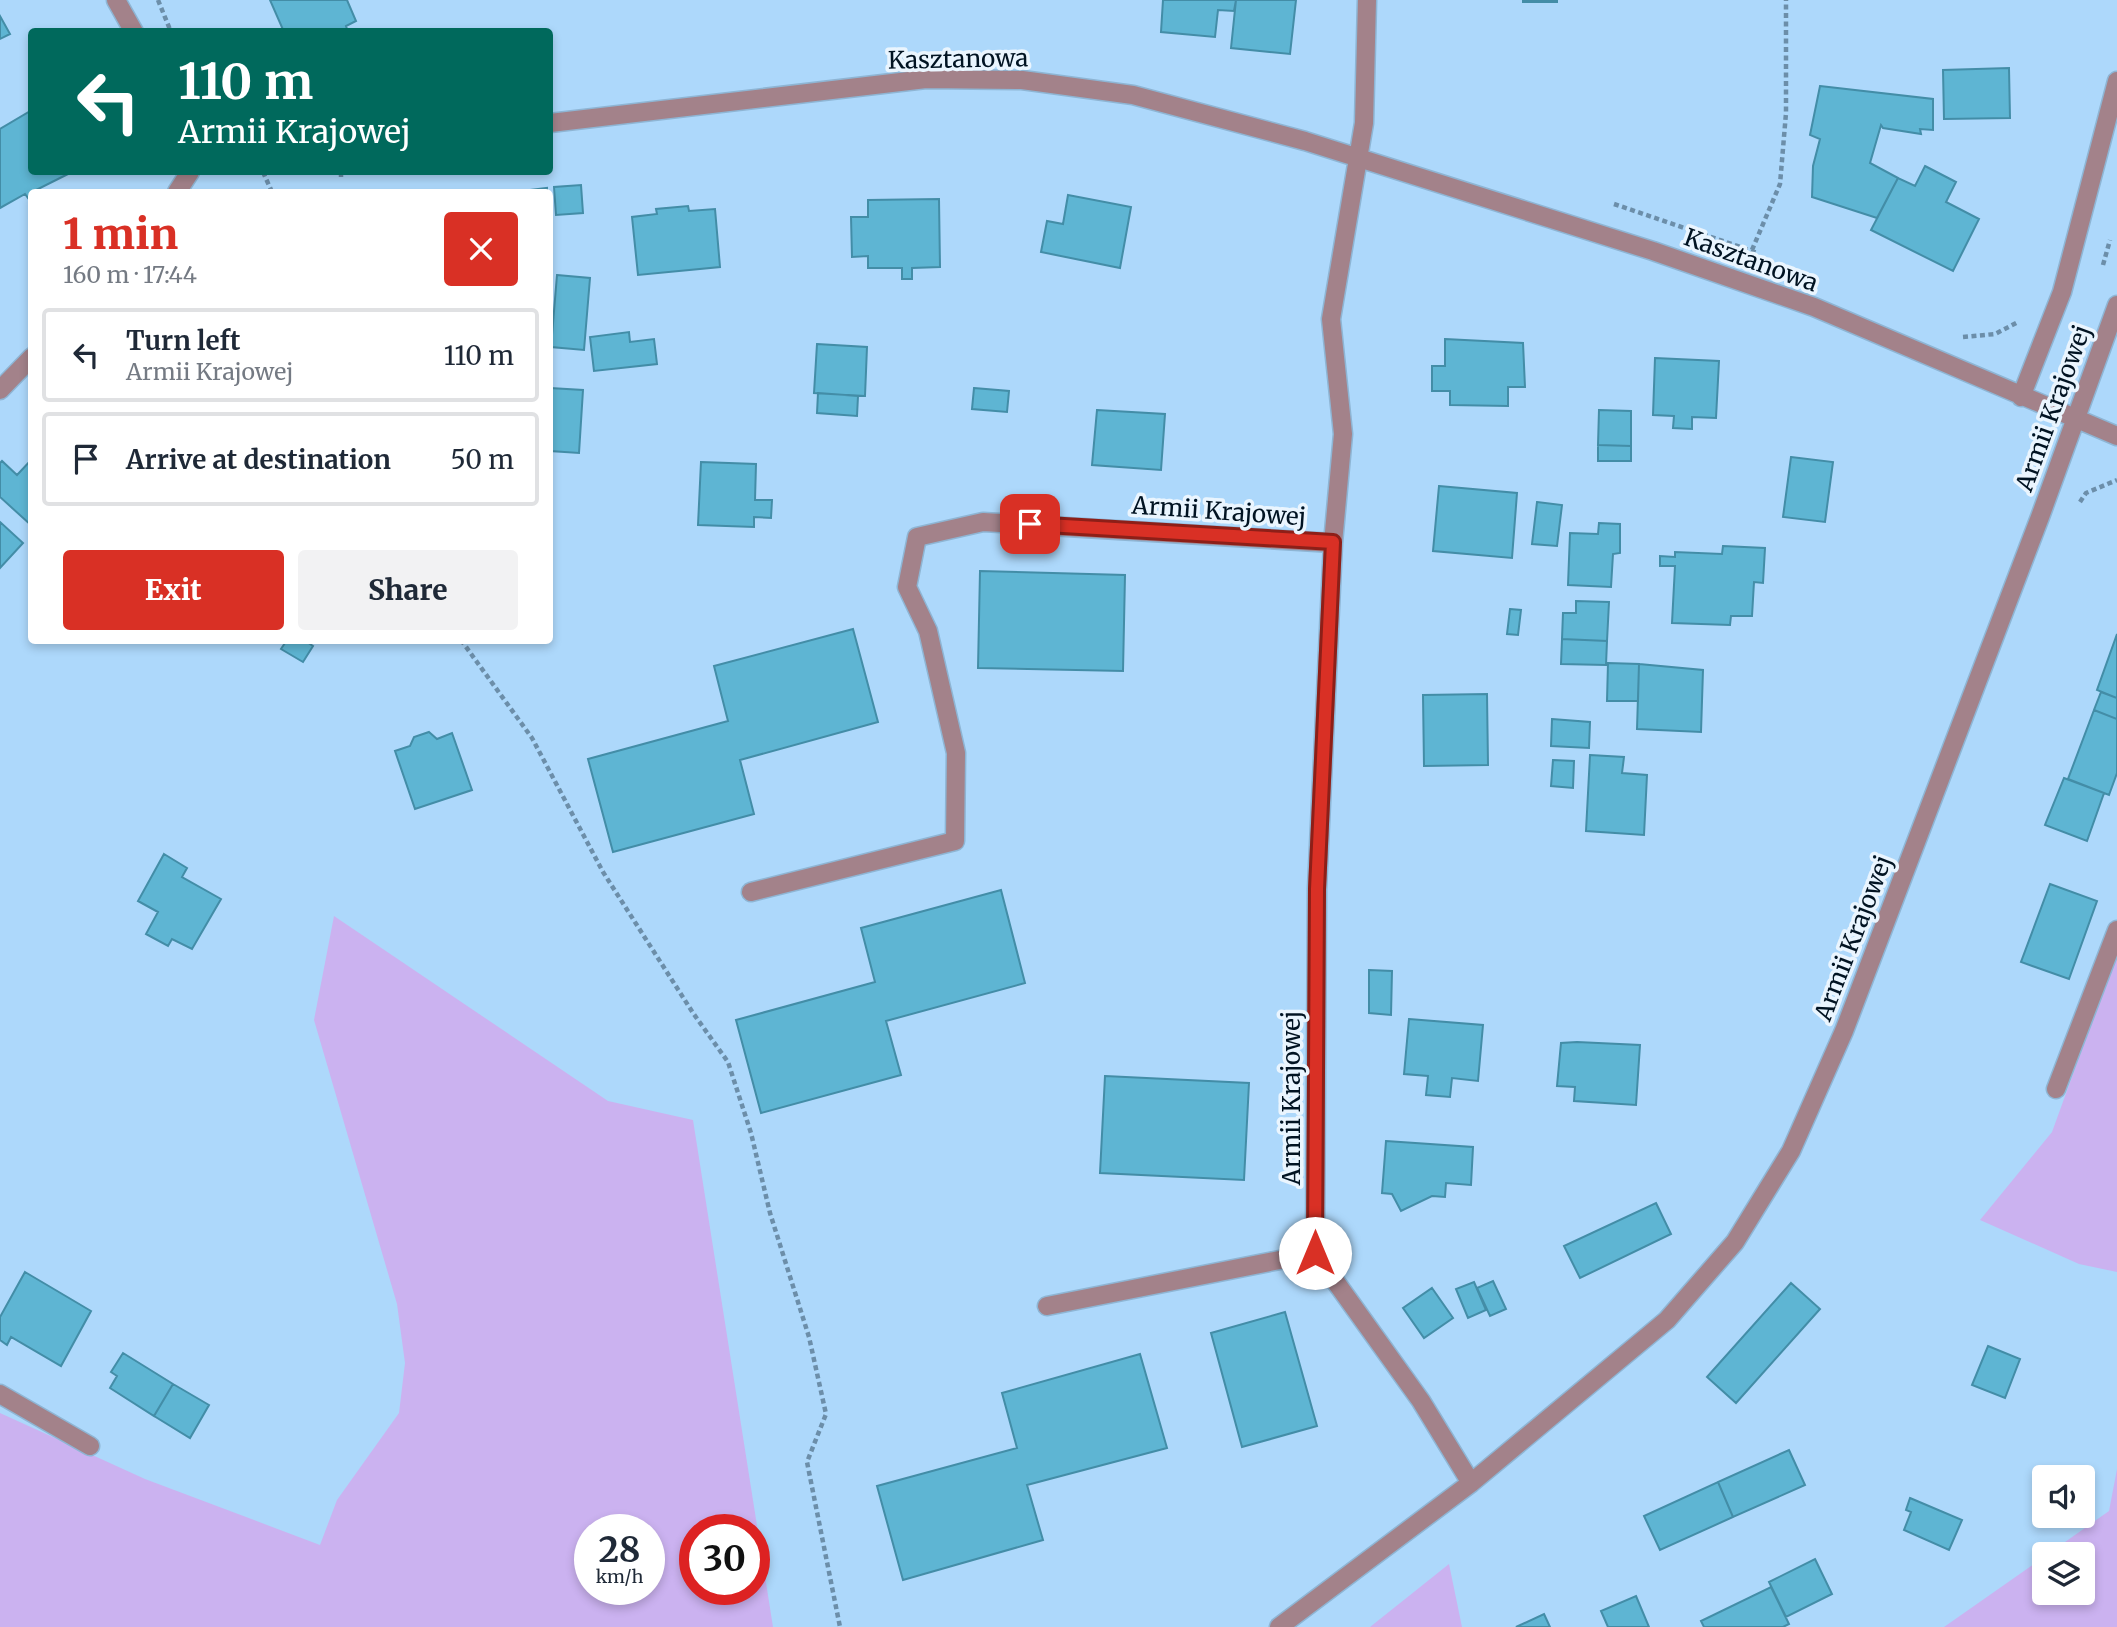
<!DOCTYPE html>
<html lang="en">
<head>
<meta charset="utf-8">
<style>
	:root { --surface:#fff; --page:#f2f2f3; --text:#1f2937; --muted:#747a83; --line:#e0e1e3; --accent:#d93025 }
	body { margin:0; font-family:Merriweather,serif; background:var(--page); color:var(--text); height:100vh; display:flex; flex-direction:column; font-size:26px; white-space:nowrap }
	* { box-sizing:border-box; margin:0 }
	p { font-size:23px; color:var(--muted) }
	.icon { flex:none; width:38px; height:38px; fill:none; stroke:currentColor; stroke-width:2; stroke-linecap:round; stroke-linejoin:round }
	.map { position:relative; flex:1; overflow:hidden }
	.sheet { position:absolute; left:28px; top:189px; width:525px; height:455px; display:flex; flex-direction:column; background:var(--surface); border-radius:7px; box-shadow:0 4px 10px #0003 }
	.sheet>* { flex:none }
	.banner { position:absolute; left:28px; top:28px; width:525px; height:147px; border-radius:7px; box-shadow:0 4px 10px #0003; background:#00695c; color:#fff; overflow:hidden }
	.tools { position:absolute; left:2032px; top:1465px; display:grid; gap:14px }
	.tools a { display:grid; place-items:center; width:63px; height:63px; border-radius:7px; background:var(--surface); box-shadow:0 4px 10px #0003; font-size:35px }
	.speed { position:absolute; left:574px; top:1514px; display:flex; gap:14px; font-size:35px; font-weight:700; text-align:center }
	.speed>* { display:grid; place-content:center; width:91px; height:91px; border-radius:50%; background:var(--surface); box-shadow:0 4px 10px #0003; line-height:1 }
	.speed small { font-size:18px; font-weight:400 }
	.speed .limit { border:10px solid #d22; background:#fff; color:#111 }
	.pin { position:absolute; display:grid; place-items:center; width:60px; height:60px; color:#fff; margin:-30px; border-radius:14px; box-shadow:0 4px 10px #0006 }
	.me { position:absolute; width:77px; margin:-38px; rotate:0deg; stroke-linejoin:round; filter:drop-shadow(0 0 5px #0008) }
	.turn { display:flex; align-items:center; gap:24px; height:147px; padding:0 35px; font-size:32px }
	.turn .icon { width:91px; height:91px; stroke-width:2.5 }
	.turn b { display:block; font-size:49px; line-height:60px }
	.round { display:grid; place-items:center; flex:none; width:74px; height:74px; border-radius:7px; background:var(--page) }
	.head { display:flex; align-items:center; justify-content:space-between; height:119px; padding:0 35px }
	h1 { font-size:42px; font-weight:800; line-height:52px; color:var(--accent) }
	.action { display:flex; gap:14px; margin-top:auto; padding:14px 35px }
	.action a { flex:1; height:80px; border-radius:7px; background:var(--accent); color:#fff; font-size:28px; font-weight:800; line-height:80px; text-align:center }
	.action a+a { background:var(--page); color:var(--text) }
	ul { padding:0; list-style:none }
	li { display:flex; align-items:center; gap:21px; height:94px; margin:0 14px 10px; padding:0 21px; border:4px solid var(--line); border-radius:7px }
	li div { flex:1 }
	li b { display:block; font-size:26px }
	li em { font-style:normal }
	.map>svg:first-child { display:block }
</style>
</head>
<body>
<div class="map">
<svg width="2117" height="1627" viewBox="0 0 2117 1627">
	<rect width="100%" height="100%" fill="#add8fb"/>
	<path fill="#cbb2f0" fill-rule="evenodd" d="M334,916L608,1101L693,1120L773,1627H0V1413L145,1479L320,1545L337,1500L399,1413L405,1363L397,1304L314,1020ZM590,1530H649V1589H590ZM695,1530H754V1589H695Z
		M2117,953V1272L2079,1264L1980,1220L2052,1132Z
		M2117,1469V1627H1944L2044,1557V1592H2082V1554H2048L2109,1511Z
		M1449,1564L1462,1627H1370Z"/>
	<path fill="#5eb5d3" stroke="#438da7" stroke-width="2" d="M270,0H347L356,21L346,26L348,32H284Z
		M1163,0H1236L1234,11L1218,10L1215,37L1161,32Z
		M1236,0H1296L1290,54L1231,48Z
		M1523,0H1557V2H1523Z
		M0,16L10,34L0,39Z
		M2009,68L2010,118L1944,119L1943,70Z
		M1820,86L1933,99V130L1920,129L1921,134L1883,128L1881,125L1870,163L1898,178L1877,218L1812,197L1813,166L1820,139L1810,135Z
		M32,110V172L70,173L32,192L28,198L25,194L0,208V129Z
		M1925,166L1956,182L1946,202L1979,219L1953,271L1871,230L1898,178L1915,186Z
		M581,185L583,213L556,215L554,187Z
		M547,188V192H523V191Z
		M1068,195L1131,207L1120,268L1041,252L1047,221L1063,224Z
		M939,199L940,267L912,268V279H902V268H868V256L852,257L851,217H868V200Z
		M688,206L689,211L715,209L720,267L638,275L632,217L657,214L656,209Z
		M557,275L590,278L584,350L551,347Z
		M629,332L630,342L654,339L657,364L594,371L590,337Z
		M1445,339L1523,343L1525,387H1508V406L1450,405V391H1432V366H1445Z
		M817,344L867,347L865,396L814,393Z
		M1655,358L1719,361L1716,418L1692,417V429L1673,428L1674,416L1653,415Z
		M550,388L583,390L579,453L550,451Z
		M974,388L1009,391L1007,412L972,409Z
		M818,393L858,396L857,416L817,413Z
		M1097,410L1165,414L1161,470L1092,465Z
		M1599,410L1631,411V446L1598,445Z
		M1598,445L1631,446V461H1598Z
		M1791,457L1833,462L1825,522L1783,517Z
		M32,459V526L0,497V463L2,461L17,475Z
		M701,462L756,464L755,500H772L771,518L754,517V527L698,525Z
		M1439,486L1517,493L1512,558L1433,551Z
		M1537,502L1562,505L1557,546L1532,544Z
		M0,522L23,543L0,568Z
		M1599,523L1620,524V553L1613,554L1611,587L1568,585L1570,533L1598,534Z
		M1723,546L1765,548L1763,583L1754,582L1752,616H1731L1730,625L1672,623L1675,566H1660V556L1675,557V552L1722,554Z
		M980,571L1125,575L1123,671L978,668Z
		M1576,601L1609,602L1607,641L1562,639L1563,613H1576Z
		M1510,609L1521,610L1518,635L1507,634Z
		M853,629L878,722L740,760L754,814L613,852L588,759L728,721L714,666Z
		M2117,634V698L2097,690Z
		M1562,639L1607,641L1606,665L1561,664Z
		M287,640H304L313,646L303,662L281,649Z
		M1608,663L1639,664L1638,701H1607Z
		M1639,664L1703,670L1701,732L1637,729Z
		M2101,692L2117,698V719L2094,710Z
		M1487,694L1488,765L1424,766L1423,695Z
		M2094,710L2117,719V773L2109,795L2068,779Z
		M1552,719L1590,722L1589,748L1551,746Z
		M429,732L437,739L452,733L472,790L415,809L395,751L410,746L414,737Z
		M1590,755L1624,757L1622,773L1647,775L1644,835L1586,831Z
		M1553,760L1574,761L1573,788L1551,786Z
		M2064,778L2104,793L2087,841L2045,825Z
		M164,854L187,868L182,877L221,899L192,949L172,939L168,946L146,934L158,912L138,901Z
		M2050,884L2097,901L2069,979L2021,962Z
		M1001,890L1025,983L886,1021L901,1075L761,1113L736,1020L875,982L861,928Z
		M1369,970L1392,971L1391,1015L1369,1013Z
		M1409,1019L1483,1025L1478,1081L1452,1078L1450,1097L1426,1095L1428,1076L1404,1074Z
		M1577,1042L1640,1045L1636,1105L1574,1101L1575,1087L1557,1086L1561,1043Z
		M1105,1076L1249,1083L1244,1180L1100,1173Z
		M1386,1141L1473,1147L1471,1185L1446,1183L1445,1197L1432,1196L1401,1211L1392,1194L1382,1193Z
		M1656,1203L1671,1234L1580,1278L1564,1246Z
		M25,1272L91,1311L61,1366L11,1337L7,1345L0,1340V1317Z
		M1493,1281L1506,1309L1490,1316L1477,1288Z
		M1474,1282L1486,1310L1468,1318L1456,1289Z
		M1791,1283L1820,1309L1736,1403L1707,1377Z
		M1432,1288L1453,1318L1424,1338L1403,1308Z
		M1285,1312L1317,1426L1242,1447L1211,1333Z
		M1988,1346L2020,1359L2005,1398L1972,1385Z
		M123,1353L173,1384L154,1416L110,1388L117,1376L111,1372Z
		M1140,1354L1167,1448L1027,1485L1043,1540L903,1580L877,1486L1017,1448L1002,1393Z
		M173,1384L209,1405L190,1438L154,1416Z
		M1789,1450L1805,1485L1733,1517L1718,1482Z
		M1718,1482L1733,1517L1660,1550L1644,1516Z
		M1910,1498L1962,1520L1949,1550L1904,1530L1911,1512L1906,1510Z
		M1815,1559L1832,1594L1786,1617L1769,1582Z
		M1771,1587L1789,1624L1783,1627H1704L1701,1621Z
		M1636,1596L1649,1627H1608L1601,1611Z
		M1544,1614L1550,1627H1516Z"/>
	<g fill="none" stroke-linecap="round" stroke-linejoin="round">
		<g stroke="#8eb5d4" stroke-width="21">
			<path id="minor" d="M116,0L134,32
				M1367,0L1364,123L1331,319L1343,434L1333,543L1317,889L1315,1253L1421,1401L1471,1483
				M550,123L926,79L1022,80L1133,95L1305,141L1653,251L1814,307L2117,436
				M177,192L190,172
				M0,390L32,357
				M2021,397L2062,292L2117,81
				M751,892L955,841L956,753L928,631L907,587L917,537L983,522L1333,543
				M2056,1089L2117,930
				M1047,1306L1315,1253
				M0,1394L90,1446
				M1279,1627L1471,1483L1667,1320L1735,1242L1791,1151L1844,1031L2040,517L2117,305"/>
		</g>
		<path stroke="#6c8ea9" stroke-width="4.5" stroke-dasharray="5 3.5" stroke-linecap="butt" d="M158,0L171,32
			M263,172L272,192
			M341,172V177
			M1614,204L1758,253
			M1752,250L1780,184L1786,113V0
			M2103,265L2110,240
			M1963,337L1995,334L2018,322
			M2080,502L2086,493L2117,480
			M461,640L532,738L603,872L693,1013L728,1062L751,1133L770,1213L809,1337L826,1414L807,1462L840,1627"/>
		<use href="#minor" stroke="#a3828a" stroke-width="18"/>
	</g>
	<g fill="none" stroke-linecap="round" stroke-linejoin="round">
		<g stroke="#8d1f18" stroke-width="18">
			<path id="route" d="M1030,524L1333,542L1317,889L1315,1253"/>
		</g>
		<use href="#route" stroke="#d93025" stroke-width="12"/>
	</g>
	<g text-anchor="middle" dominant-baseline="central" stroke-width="7" stroke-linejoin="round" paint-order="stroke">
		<g font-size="24" fill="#011322" stroke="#eaf5fe">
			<text transform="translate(958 59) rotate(-1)">Kasztanowa</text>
			<text transform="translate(1751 260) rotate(20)">Kasztanowa</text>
			<text transform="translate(2053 408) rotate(-70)">Armii Krajowej</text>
			<text transform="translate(1219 511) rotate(4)">Armii Krajowej</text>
			<text transform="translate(1853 938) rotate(-69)">Armii Krajowej</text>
			<text transform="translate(1291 1098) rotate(-90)">Armii Krajowej</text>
		</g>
	</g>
</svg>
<div class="tools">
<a><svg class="icon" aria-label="sound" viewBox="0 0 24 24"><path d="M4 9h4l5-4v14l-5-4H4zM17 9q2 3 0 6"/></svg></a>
<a><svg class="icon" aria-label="layers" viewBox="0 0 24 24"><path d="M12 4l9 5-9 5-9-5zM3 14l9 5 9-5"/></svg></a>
</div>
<div class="speed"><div>28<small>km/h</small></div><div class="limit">30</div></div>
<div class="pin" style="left:1030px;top:524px;background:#d93025"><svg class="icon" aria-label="arrive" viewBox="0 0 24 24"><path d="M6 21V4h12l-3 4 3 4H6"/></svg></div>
<svg class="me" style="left:1315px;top:1253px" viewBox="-20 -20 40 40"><circle r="19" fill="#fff"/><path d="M0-13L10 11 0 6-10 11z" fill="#d93025"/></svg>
<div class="banner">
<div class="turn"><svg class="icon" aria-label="left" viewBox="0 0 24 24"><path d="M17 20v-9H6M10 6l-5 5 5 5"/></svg><div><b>110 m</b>Armii Krajowej</div></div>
</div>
<section class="sheet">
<div class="head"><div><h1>1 min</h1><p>160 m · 17:44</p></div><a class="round" style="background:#d93025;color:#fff"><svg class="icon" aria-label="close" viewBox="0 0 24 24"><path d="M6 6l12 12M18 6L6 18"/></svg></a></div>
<ul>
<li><svg class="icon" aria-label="left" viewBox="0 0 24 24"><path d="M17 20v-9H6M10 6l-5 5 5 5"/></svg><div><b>Turn left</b><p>Armii Krajowej</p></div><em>110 m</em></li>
<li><svg class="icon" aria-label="arrive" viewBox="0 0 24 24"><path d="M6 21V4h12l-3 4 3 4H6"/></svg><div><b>Arrive at destination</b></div><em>50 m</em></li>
</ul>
<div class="action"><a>Exit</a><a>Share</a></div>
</section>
</div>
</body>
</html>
